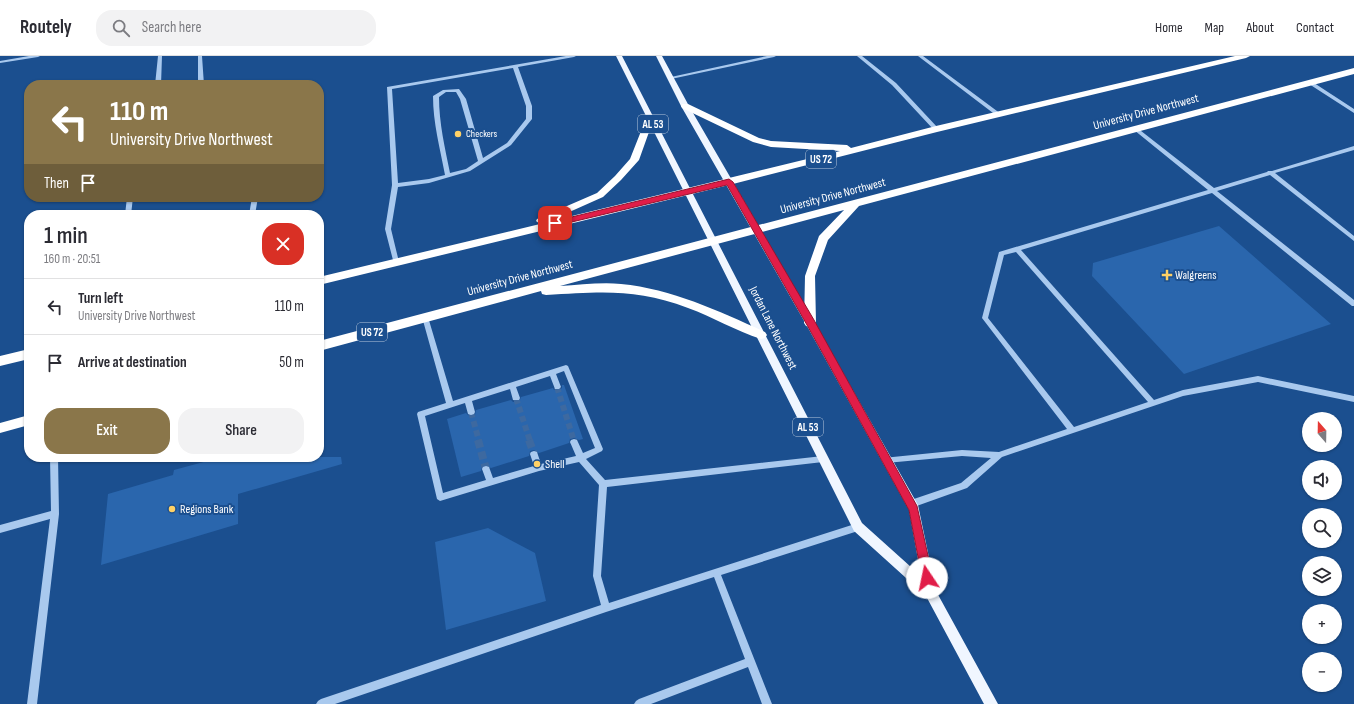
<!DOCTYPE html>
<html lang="en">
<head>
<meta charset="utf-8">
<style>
	:root { --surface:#fff; --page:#f2f2f3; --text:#2b2b33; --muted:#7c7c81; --line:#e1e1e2; --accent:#8a764a }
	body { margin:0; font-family:"Sofia Sans Condensed",sans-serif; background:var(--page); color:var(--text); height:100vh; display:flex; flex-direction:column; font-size:15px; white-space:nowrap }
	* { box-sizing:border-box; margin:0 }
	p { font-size:13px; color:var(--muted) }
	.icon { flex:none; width:22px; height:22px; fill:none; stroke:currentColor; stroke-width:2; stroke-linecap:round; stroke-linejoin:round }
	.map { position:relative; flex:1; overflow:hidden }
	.sheet { position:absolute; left:24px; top:154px; width:300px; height:252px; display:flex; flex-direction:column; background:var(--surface); border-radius:16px; box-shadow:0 1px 3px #0004 }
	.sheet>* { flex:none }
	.top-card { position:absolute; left:24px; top:24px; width:300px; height:122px; border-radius:16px; box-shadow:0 1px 3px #0004; background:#8a764a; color:#fff; overflow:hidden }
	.needle { width:26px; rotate:340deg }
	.controls { position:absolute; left:1302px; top:356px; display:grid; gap:8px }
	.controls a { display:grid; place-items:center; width:40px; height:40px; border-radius:50%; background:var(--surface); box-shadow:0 1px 3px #0004; font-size:20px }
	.pin { position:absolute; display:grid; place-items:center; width:34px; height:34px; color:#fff; margin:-17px; border-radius:8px; box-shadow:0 2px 6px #0006 }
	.me { position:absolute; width:44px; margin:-22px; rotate:349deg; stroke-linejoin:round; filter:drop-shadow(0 0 3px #0008) }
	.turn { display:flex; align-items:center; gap:14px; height:84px; padding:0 20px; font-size:18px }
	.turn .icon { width:52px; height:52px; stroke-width:2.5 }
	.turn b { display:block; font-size:28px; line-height:34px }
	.then { display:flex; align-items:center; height:38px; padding:0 20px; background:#0003; gap:8px; font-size:15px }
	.round { display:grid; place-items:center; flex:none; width:42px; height:42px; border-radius:16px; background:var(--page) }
	.headline { display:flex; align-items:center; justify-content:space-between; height:68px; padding:0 20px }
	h1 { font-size:24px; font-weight:600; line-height:30px }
	.primary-button { display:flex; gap:8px; margin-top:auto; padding:8px 20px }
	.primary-button a { flex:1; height:46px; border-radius:16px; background:var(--accent); color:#fff; font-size:16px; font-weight:600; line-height:46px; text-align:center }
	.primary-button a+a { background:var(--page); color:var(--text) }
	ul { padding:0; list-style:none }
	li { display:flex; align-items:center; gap:12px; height:56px; padding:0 20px; border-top:1px solid var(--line) }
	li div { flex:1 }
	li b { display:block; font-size:15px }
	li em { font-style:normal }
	header { display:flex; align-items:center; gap:24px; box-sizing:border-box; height:56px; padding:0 20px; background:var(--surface); border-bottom:1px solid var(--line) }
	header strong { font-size:19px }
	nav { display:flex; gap:22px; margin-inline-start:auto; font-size:14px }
	.search { width:280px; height:36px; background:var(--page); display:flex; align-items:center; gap:10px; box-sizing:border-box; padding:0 14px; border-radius:16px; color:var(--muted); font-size:15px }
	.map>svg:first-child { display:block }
</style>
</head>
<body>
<header>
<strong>Routely</strong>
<div class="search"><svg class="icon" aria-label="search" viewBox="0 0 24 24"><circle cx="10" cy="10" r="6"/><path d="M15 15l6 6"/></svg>Search here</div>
<nav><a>Home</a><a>Map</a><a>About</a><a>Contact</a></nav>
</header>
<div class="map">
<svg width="1354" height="648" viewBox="0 0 1354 648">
	<rect width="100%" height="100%" fill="#1b4f8f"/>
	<path fill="#2a66ad" d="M1219,170L1331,268L1184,318L1092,220L1093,207Z
		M562,329H564L583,383L579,384L574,382L570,383L569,387L539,397L534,394L530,395L529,400L491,412L486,409L482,410L481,415L461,421L447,363L466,357L468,359L471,360L475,359L476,354L511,344L513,346H519L521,341L553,332L554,334H559L562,332Z
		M222,401H341L342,408L238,438V468L101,509L108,438L173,419L174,414Z
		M488,472L535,497L546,545L446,574L435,486Z"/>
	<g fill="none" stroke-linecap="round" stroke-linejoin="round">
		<path stroke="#3d69a0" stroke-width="6" stroke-dasharray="6 3.5" stroke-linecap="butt" d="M557,331L574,385
			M516,342L530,385
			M471,356L479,385"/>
		<path stroke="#3d69a0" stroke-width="8" stroke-dasharray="8 4" stroke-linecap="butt" d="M478,384L486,413
			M529,384L534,398
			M573,384L574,386"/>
		<path fill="#a9c9ee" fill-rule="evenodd" d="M29,0H40L38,1L0,7V5Z
			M158,0H162L161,29H155Z
			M198,0H202L204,29H198Z
			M566,0H576L574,1L518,11L532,50V63L511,89L470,115L429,127L398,131L391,173L399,206L396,208H394L385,173L392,129L387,31ZM513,12L526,50V63L507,87L483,102L466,43L459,33L443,34L433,40C433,67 440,92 445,119L429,123L398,127L392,33ZM446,36H456L460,43L478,105L466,113L450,117C445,92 439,67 439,41Z
			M767,0H776L774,1L671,23L669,22L671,21Z
			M857,0H862L896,27L938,72V74H934L892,29Z
			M918,0H923L1001,58V60H997Z
			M1311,25L1354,53V57L1309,28V26Z
			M1136,71L1214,132L1267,116L1268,115H1272L1354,90V94L1275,117L1354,180V185L1270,119L1217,135L1354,244V250H1352L1212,137L1021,194L1154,344L1183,334L1258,320L1354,340V346L1258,326L1183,340L1002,401L967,432L911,452L908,451L907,448L908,445L961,427L991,402L962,400L886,407L883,406L882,404L883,402L962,394L999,396L1067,373L982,262L999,196L1208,134L1134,74L1133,73ZM1016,196L1148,346L1074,371L988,262L1004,199Z
			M127,141H133L131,159H125Z
			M252,141H258L255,159H249Z
			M423,259H425L428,261L453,345L566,309L568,310L603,393L602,395L586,403L605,424L823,400L826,401L827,403L826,405L823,406L607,431L601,520L609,547L858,467L861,468L862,471L861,474L858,475L721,519L772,648H762L748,611L651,648H634L636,645L639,643L745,603L714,521L606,556L335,648H316L318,645L321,643L601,549L593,520L599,429L579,406L539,415L440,445L437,443L417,358L418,356L446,347L422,261ZM564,315L595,392L583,397L577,384L574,383L571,384L570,386L576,400L541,408L537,396L534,395L531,396L530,398L534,410L493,422L489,411L486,410L483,411L482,413L486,424L443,437L425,360L465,347L468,358L471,359L474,358L475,356L472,345L510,333L513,344H519L520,342L516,331L550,320L555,333H559L561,331L556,318Z
			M50,401H58L59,458L37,648H27L50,463L0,477V469L51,455Z"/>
		<path fill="#f0f6ff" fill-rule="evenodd" d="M616,0H622L862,467L921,520L909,454L807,270L681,50L656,0H662L689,50L813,264L918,449L936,535L998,648H984L926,540L854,475Z"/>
		<path fill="#fff" fill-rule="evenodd" d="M1235,0H1250L1246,2L937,76L729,129L319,229V221L540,168L536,165L537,163L597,137L615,120L630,103L647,60H653L654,62L639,104L621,124L603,141L547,166L840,95L771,91L753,86L682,52L681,50L682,48H688L759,82L771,85L847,89L851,92L936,70Z
			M1354,12V18L859,150L828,184L815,220L816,267L814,270L810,271L806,270L804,267L805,220L819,180L844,154L560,230C580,229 601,226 621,228C672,233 719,255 765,276L767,279L765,282L761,283C736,275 713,261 688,252C636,232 600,236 546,239L542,238L541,235L319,295V285Z
			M29,293V303L0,310V300Z
			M29,359V369L0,377V367Z"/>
	</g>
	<path fill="#e11d48" stroke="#92132f" d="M729,123L733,126L814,264L917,450L933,522L931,526L927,527L923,526L922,522L909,454L807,269L727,129L555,170L551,167L555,165Z"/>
	<g fill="#ffd166" stroke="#1b4f8f" stroke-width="1.5">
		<circle cx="458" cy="78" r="4"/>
		<path d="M1165 213h4v4h4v4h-4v4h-4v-4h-4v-4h4z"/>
		<circle cx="537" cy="408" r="4"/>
		<circle cx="172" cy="453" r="4"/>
	</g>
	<g text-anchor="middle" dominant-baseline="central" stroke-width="4" stroke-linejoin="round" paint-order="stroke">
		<g font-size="10" fill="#fff" stroke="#1b4f8f" text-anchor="start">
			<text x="466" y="78">Checkers</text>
		</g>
		<g fill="#1b4f8f" stroke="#bbcadd" stroke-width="1">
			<rect x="638" y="59" width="30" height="18" rx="3"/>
			<rect x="806" y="94" width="30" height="18" rx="3"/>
			<rect x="357" y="267" width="30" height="18" rx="3"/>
			<rect x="793" y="362" width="30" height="18" rx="3"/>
		</g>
		<g font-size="11" font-weight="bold" fill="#fff">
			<text x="653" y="68">AL 53</text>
			<text x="821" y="103">US 72</text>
			<text x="372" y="276">US 72</text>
			<text x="808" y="371">AL 53</text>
		</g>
		<g font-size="12" fill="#fff" stroke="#1b4f8f">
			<text transform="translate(1146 56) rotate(-15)">University Drive Northwest</text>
			<text transform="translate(833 140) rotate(-15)">University Drive Northwest</text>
			<text transform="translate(520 222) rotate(-15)">University Drive Northwest</text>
			<text transform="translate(773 272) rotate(63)">Jordan Lane Northwest</text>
		</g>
		<g font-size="12" fill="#fff" stroke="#1b4f8f" text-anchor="start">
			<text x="1175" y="219">Walgreens</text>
			<text x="545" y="408">Shell</text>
			<text x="180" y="453">Regions Bank</text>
		</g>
	</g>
</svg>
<div class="controls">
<a><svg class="needle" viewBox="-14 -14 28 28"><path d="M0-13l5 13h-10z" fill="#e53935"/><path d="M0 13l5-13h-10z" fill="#7c7c81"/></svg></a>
<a><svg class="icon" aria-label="sound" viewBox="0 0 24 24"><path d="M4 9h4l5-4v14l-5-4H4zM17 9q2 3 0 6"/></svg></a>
<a><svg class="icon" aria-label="search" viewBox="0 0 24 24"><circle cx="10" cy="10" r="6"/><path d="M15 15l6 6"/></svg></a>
<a><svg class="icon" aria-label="layers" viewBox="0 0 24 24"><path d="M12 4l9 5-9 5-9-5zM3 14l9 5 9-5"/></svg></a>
<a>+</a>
<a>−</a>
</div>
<div class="pin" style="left:555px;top:167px;background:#d93025"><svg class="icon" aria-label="arrive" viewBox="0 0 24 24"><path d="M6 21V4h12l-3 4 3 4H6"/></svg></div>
<svg class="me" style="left:927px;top:522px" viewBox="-20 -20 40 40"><circle r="19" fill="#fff"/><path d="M0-13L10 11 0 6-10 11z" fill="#e11d48"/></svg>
<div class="top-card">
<div class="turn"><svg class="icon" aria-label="left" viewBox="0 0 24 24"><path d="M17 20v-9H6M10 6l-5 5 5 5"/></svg><div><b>110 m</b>University Drive Northwest</div></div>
<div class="then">Then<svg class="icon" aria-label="arrive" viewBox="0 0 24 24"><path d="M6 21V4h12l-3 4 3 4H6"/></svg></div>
</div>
<section class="sheet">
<div class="headline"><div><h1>1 min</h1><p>160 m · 20:51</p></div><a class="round" style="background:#d93025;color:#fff"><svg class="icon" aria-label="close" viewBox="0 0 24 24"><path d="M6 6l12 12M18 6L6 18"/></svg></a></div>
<ul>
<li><svg class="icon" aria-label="left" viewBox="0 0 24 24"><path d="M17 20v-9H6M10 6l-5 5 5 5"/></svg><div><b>Turn left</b><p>University Drive Northwest</p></div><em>110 m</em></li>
<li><svg class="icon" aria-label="arrive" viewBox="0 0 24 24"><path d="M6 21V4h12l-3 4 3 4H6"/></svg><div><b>Arrive at destination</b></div><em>50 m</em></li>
</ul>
<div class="primary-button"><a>Exit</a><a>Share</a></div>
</section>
</div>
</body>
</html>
